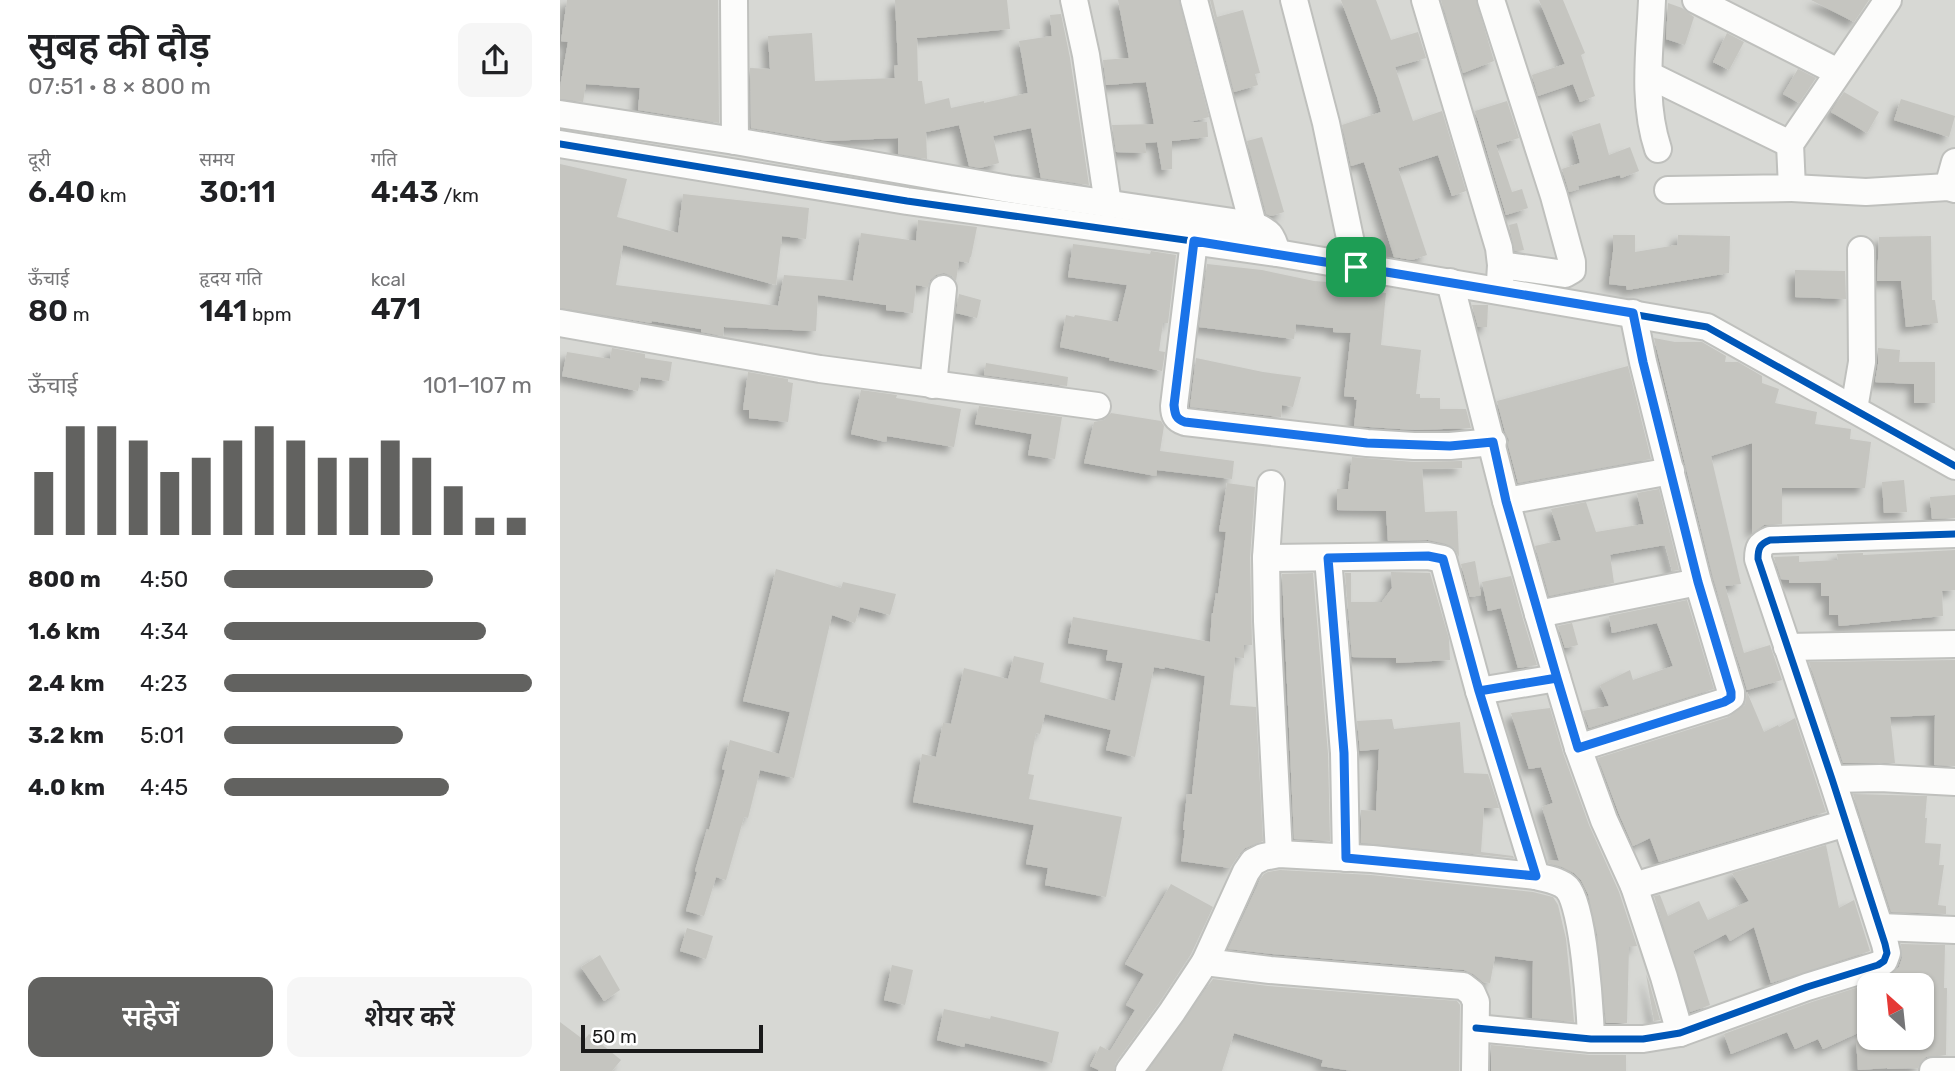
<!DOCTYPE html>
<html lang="hi">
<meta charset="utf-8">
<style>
body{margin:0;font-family:Rubik,"Noto Sans Devanagari",sans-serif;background:#f6f6f6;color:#202124;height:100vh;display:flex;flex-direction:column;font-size:26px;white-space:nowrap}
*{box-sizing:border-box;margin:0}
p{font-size:23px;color:#757577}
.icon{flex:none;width:38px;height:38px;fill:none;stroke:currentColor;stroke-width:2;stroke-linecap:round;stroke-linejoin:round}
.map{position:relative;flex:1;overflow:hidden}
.side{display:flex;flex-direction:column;background:#fff;width:560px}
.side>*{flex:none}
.needle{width:46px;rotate:333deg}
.buttons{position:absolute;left:1297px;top:973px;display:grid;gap:14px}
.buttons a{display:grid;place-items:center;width:77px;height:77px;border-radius:14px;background:#fff;box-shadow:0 2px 5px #0004;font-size:35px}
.scale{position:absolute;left:21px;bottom:18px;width:182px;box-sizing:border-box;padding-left:7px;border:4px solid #1a1a1a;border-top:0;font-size:19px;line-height:24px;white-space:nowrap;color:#1a1a1a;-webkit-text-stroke:5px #fff;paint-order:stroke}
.pin{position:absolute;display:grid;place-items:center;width:60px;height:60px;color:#fff;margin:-30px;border-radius:14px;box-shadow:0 4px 10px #0006}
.round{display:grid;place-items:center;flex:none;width:74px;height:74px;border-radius:14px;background:#f6f6f6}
.head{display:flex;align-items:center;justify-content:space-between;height:119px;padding:0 28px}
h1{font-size:38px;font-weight:600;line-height:52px}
.metrics{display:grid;grid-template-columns:repeat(3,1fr);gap:10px;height:119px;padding:7px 28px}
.metrics div{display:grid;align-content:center}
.metrics b{font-size:30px;font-weight:600}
.metrics small{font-size:19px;font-weight:400}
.metrics p{font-size:19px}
.chart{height:196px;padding:14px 28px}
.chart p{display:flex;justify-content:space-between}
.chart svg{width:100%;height:126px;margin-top:7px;stroke:#626260;stroke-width:6}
.action{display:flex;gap:14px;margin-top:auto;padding:14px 28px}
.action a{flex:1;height:80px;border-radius:14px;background:#626260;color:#fff;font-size:28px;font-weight:600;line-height:80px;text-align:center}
.action a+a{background:#f6f6f6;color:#202124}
ul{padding:0 28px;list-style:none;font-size:23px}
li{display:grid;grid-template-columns:112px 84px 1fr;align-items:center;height:52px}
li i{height:18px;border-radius:9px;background:#626260}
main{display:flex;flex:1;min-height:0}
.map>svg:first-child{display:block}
.residential{fill:#d7d8d4;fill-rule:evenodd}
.building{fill:#c5c5c0;filter:url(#shadow)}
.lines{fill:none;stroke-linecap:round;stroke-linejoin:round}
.minor-casing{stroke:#bfc0bd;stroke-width:30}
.minor{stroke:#fcfcfb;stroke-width:26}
.cycleway-casing{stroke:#fff;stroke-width:11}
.cycleway{stroke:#0057b8;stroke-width:7}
.route-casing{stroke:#fff;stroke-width:14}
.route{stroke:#1a73e8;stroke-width:9}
</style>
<main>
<section class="side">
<div class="head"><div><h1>सुबह की दौड़</h1><p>07:51 · 8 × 800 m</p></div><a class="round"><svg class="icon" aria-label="share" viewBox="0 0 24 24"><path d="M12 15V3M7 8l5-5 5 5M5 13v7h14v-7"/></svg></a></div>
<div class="metrics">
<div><p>दूरी</p><b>6.40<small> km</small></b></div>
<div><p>समय</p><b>30:11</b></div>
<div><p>गति</p><b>4:43<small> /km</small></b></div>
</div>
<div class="metrics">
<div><p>ऊँचाई</p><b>80<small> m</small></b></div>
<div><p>हृदय गति</p><b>141<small> bpm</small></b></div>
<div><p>kcal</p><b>471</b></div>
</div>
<div class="chart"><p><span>ऊँचाई</span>101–107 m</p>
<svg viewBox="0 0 160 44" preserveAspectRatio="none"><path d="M5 44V22M15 44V6M25 44V6M35 44V11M45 44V22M55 44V17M65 44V11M75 44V6M85 44V11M95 44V17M105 44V17M115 44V11M125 44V17M135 44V27M145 44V38M155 44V38"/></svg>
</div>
<ul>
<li><b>800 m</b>4:50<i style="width:68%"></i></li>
<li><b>1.6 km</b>4:34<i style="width:85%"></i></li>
<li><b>2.4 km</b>4:23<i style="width:100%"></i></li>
<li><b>3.2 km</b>5:01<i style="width:58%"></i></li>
<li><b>4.0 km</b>4:45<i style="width:73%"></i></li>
</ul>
<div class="action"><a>सहेजें</a><a>शेयर करें</a></div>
</section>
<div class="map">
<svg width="1395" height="1071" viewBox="0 0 1395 1071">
<defs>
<filter id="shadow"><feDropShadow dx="-6" dy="6" stdDeviation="3.5" flood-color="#0004"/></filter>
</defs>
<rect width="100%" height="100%" fill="#e8e9e3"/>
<!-- residential -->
<path class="residential" d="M0,0H1395V1071H0ZM1309,985H1362V1038H1309Z"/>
<!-- building -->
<g class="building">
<path d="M7,0H158L159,123L78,110L80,88L26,84L23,102L0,99V87L8,42L1,41Z"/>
<path d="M335,0H447L450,29L357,38L358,81H362L365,104L389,98L391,108L424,101V103L468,93L459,41L492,36L490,15L501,14L510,58L529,185L481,178L471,128L433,136L439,163L420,168L409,166L399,125L366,132L367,159L338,154V138L267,141L191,128L190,68L210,69L208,36L252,33L255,81L335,78L334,66L338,65Z"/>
<path d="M558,0H619L649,117L630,122H647L648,137L612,141V169L602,170L597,142L585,143L586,153L556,152L552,125L594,124L586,82L546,85L543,60L569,58Z"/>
<path d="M650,0H653L657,17L683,10L700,73L695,74L698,85L674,92Z"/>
<path d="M781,0H816L831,40L858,32L866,58L835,67L853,121L882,111L906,191L892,196L878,155L838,168L867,255L852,260L834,257L804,162L791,166L782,125L821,112L817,97Z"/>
<path d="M881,0H916L934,61L903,73Z"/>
<path d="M979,0H1003L1025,53L1021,55L1035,96L1020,102L1013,84L978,96L972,75L1005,64Z"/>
<path d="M1251,0H1309L1294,22Z"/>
<path d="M1108,3L1122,8L1134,17L1125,45L1106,39Z"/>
<path d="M1167,33L1184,42L1169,70L1153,62Z"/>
<path d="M1238,69L1256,78L1239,103L1223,94Z"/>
<path d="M1284,92L1319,112L1307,133L1271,112Z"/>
<path d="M1341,99L1395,116L1389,137L1334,120Z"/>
<path d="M947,101L959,138L936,145L952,192L962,189L968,208L946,215L915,111Z"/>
<path d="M1040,123L1049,155L1070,147L1079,171L1061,178L1060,175L1018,186L1019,189L1009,192L1002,169L1020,163L1012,132Z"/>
<path d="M702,137L724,212L711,216L706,214L687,141Z"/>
<path d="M0,164L67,179L57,217L118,233L123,194L249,208L246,239L222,236L216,285L63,245L56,285L218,306L224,275L293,281L301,233L356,241L358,220L417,227L411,257H410L409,263L399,261L396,281L392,276L384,273L376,275L370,280L368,287L356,285L353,313L326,310V305L258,295L256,331L164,327L163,336L141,332V329L92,321L91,323L0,308Z"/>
<path d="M957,223L964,250L958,251H955L949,225Z"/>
<path d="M1053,235H1075V252L1117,245L1118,235L1170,236L1169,273L1067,290L1066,286L1049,284L1053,252Z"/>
<path d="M1371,236L1372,300H1375L1378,323L1346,327L1341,281H1317L1319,237Z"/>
<path d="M513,244L590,254L591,251L616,255L608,323H603L599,351L605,352L602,371L549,360L550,358L500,347L506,315L514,317L515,315L558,322L567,285L508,277Z"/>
<path d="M647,264L702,270L754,281L781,283V288L826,293L821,345L861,350L856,394H860V398H880V409H906L911,428L855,430L794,426L797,400L794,399V397L784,396L791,333L773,332V328L736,324L734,339L639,327Z"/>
<path d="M1235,270L1285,271L1286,299L1235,297Z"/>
<path d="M399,294L421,300L417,318L396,313Z"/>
<path d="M912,305H928L927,327H918Z"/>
<path d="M1094,338L1115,342H1142L1166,356L1165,362H1178L1202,376V383L1219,389L1215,403L1257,412L1255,424L1291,429L1290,439L1311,442L1305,488H1222V524L1204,525L1192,533V443L1151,456L1181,584L1165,586L1184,653L1210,645L1222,680L1187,690L1153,578Z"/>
<path d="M52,348L85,354V358L112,362L109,381L81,377L78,391L2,376L7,352L50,359Z"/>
<path d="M1318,348L1340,350L1339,362H1375V403H1354V384L1315,382L1318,364Z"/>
<path d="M636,358L703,372L741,377L733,407L722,405L721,417L630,407Z"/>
<path d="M426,363L508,377L507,386L424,375Z"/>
<path d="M1068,366L1091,459L958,483L948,445L949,440L945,432L937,401Z"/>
<path d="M188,372L228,379V382L233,383L228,422L189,418V410H183Z"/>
<path d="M301,390L337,395L336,398L401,409L394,447L327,436L326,442L291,434Z"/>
<path d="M419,406L502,417L495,459L468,455L472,434L415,424Z"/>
<path d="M551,413L601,421L604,426L600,451L674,461L672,479L597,470L596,476L524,463L534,422L544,420Z"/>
<path d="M792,457L854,462L902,461V468L862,469L865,512L897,511L899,557L894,548L886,544L868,540L828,541L826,511L777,510V489H788Z"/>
<path d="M1344,480L1347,512L1324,513L1322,482Z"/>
<path d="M667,483L695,487L690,558L692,645H684V658L675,657L670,705L696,707L703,841L685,848L680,853L670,868L621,861L625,830H623L627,794H632L645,676L605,667L604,669L594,667L575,757L546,750L551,730L485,714L480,734L476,733L468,774L474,775L469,799L562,817L546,897L485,885L488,868L466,864L474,825L353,802L362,754L376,757L383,723L391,724L404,668L448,679L454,656L484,663L480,682L555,701L563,663L546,660L548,650L508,643L513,617L650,642L652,613H653L656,593L658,594L666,532L659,531Z"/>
<path d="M1099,489L1119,570L1112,571L1105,545L1053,554L1050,555L1054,583L989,596L975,546L1001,540L991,509L1026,502L1036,532L1084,524L1077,493Z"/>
<path d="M1395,495V518L1372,519L1370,497Z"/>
<path d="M1395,550V590L1382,591L1383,616L1279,626L1278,615H1269V596H1261V583H1229V580L1221,579L1214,557L1239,556V562L1278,560L1277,554L1303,553V555Z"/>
<path d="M915,561L921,595L910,597L901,564Z"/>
<path d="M216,569L281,588L283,582L336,594L330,615L300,607L295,623L272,615L234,778L200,770L188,818L184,817L166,880L156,877L144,916L126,911L137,872L135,871L147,829L149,830L165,770L162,769L170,740L219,754L230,712L183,701Z"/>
<path d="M831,572L870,573L889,639L890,660L836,663V658L792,657L785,573H791V602H822L832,588Z"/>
<path d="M753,573L768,754L770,841L734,839L722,574Z"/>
<path d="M951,576L963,619L977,665L958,668L941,608L928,611L922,582Z"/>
<path d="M1127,600L1154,689L1029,728L1023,711L1049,706L1040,685L1070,670L1073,680L1113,666L1097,623L1052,633L1049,616Z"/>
<path d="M1012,623L1018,645L1005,648L998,626Z"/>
<path d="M1395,660V766L1374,765L1375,715L1330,717L1335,763H1283L1249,662Z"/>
<path d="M1187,692L1204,732L1218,725L1219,727L1235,718L1266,812L1099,862L1090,838L1073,846L1059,814L1038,758L1169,717L1185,705Z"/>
<path d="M990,708L1003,753L1029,825L1059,892L1077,946L1069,947L1067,1023H1046L1037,934L1028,894L1021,880L1014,873L1002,867L988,863V860L999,861L982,807L993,803L981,767L969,769L951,713Z"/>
<path d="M832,719L834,729L900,722L904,773L928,774L939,808H924L921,852L953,856L954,858L801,843V810L816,811L819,749L800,751L797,721Z"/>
<path d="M1293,794L1367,796L1365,818H1367L1365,843L1381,844L1379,865H1384L1378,905L1386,906V914L1331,912Z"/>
<path d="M1266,845L1279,908L1294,900L1310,951L1211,983L1194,927L1170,941L1166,934L1133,951L1150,1005L1130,1012L1094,896L1100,895L1108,916L1139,901L1148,920L1189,901L1172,873Z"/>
<path d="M720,870L811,875L973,892L993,897L998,905L1006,939L1014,1022L972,1018L973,961L935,956L930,983L923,982L913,974L904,970L712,954L668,949L700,880L704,874L708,872Z"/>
<path d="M611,884L653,907L631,954L599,1003L556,1062L554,1071H538L539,1070L530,1066L540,1046L550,1051L575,1010L566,1005L584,974L565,964Z"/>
<path d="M127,928L153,936L146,959L120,951Z"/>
<path d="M1341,944L1385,945L1384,988H1387L1386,1055L1366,1057L1360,1063L1358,1068L1327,1069V1068L1298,1070L1296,1038H1362V985H1309V1028L1263,1049L1258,1039L1235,1049L1227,1032L1171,1054L1164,1034L1252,1002L1327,978L1339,967L1342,958Z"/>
<path d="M40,955L60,990L44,1001L21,967Z"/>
<path d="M332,965L353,970L345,1005L324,1000Z"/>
<path d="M1086,974L1089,982L1100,1020L1094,1021Z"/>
<path d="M653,979L708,986L897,1001L900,1005L899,1071H792L761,1066L763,1060L674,1033L662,1071H588Z"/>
<path d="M384,1009L430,1019L431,1016L499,1032L492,1063L405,1043L404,1047L377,1040Z"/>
<path d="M0,1022L24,1040L29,1034L61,1060L52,1071H0Z"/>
<path d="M931,1045L1030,1055H1066V1071H931Z"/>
</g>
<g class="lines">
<defs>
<g id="minor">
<path d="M174,0L175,141"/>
<path d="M514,0L526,55L548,204"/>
<path d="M634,0L693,225"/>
<path d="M734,0L766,123L796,267"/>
<path d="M865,0L939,248L941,265L940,282"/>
<path d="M931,0L994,196L1012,262V270L1005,274L941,265"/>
<path d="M1092,0C1090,49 1082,101 1098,149"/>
<path d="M1136,0L1278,72"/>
<path d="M1089,75L1230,144"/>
<path d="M0,114L175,141L449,189L693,225C710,232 712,235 717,253"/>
<path d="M0,144L347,201L717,253L1147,327L1395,466"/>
<path d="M1388,187L1395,162"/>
<path d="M1232,188L1306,192L1388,187L1395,189"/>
<path d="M1108,190L1232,188L1230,144L1328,0"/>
<path d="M634,241L614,406C614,415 616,419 625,422L807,443L854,446H890L933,442"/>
<path d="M890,282L946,501L978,614L1018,748L1044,820L1074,886L1104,977L1120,1033"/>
<path d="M0,323L260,369L537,406"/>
<path d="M373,385L383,289"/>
<path d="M1294,409L1302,362L1301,250"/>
<path d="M711,484L706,558L707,621L719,854"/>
<path d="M946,501L1111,471"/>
<path d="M706,558L868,556L883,559L919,691L976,876"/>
<path d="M768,558L784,753L786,858"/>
<path d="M978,614L1138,582"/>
<path d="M1227,647L1395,644"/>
<path d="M919,691L997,678"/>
<path d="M1018,748L1164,702L1171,697V692L1138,582L1083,362L1073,313"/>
<path d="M1272,779L1320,778L1395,782"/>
<path d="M1074,886L1286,823"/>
<path d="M1320,927L1395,930"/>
<path d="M645,962L710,970L903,986L912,993L916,1002L915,1071"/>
<path d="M916,1028L1031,1039H1083L1120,1033L1247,987L1318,965L1324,961L1327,953L1325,944L1272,779L1198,559C1198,548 1200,544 1210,540L1395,534"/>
<path d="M569,1071L612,1012L645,962L686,872L693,862L703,857L719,854L812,859L976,876C985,879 999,880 1007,888C1024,906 1030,1011 1031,1039"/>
<path d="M1373,1071H1395"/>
</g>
</defs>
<!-- minor casing -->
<use href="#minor" class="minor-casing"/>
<!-- minor -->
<use href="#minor" class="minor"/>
<defs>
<g id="cycleway">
<path d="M0,144L347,201L717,253L1147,327L1395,466"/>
<path d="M916,1028L1031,1039H1083L1120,1033L1247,987L1318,965L1324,961L1327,953L1325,944L1272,779L1198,559C1198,548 1200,544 1210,540L1395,534"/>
</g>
</defs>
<!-- cycleway casing -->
<use href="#cycleway" class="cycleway-casing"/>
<!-- cycleway -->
<use href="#cycleway" class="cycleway"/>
</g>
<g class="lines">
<defs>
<path id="route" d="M796,267L634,241L614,405C615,415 616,419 625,422L807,443L890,446L933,442L946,501L997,678L919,691L883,559L868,556L768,558L784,753L786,858L976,876L919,691L997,678L1018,748L1164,702L1171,698V692L1138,582L1083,362L1073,313L796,267"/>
</defs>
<!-- route casing -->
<use href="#route" class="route-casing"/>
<!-- route -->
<use href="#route" class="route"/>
</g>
</svg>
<div class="buttons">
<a><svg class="needle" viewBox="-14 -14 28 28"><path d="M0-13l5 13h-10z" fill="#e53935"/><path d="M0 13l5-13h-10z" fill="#757577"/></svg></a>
</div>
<div class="scale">50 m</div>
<div class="pin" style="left:796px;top:267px;background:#1e9e55"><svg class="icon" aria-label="arrive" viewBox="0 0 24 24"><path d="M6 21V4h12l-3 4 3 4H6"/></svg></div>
</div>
</main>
